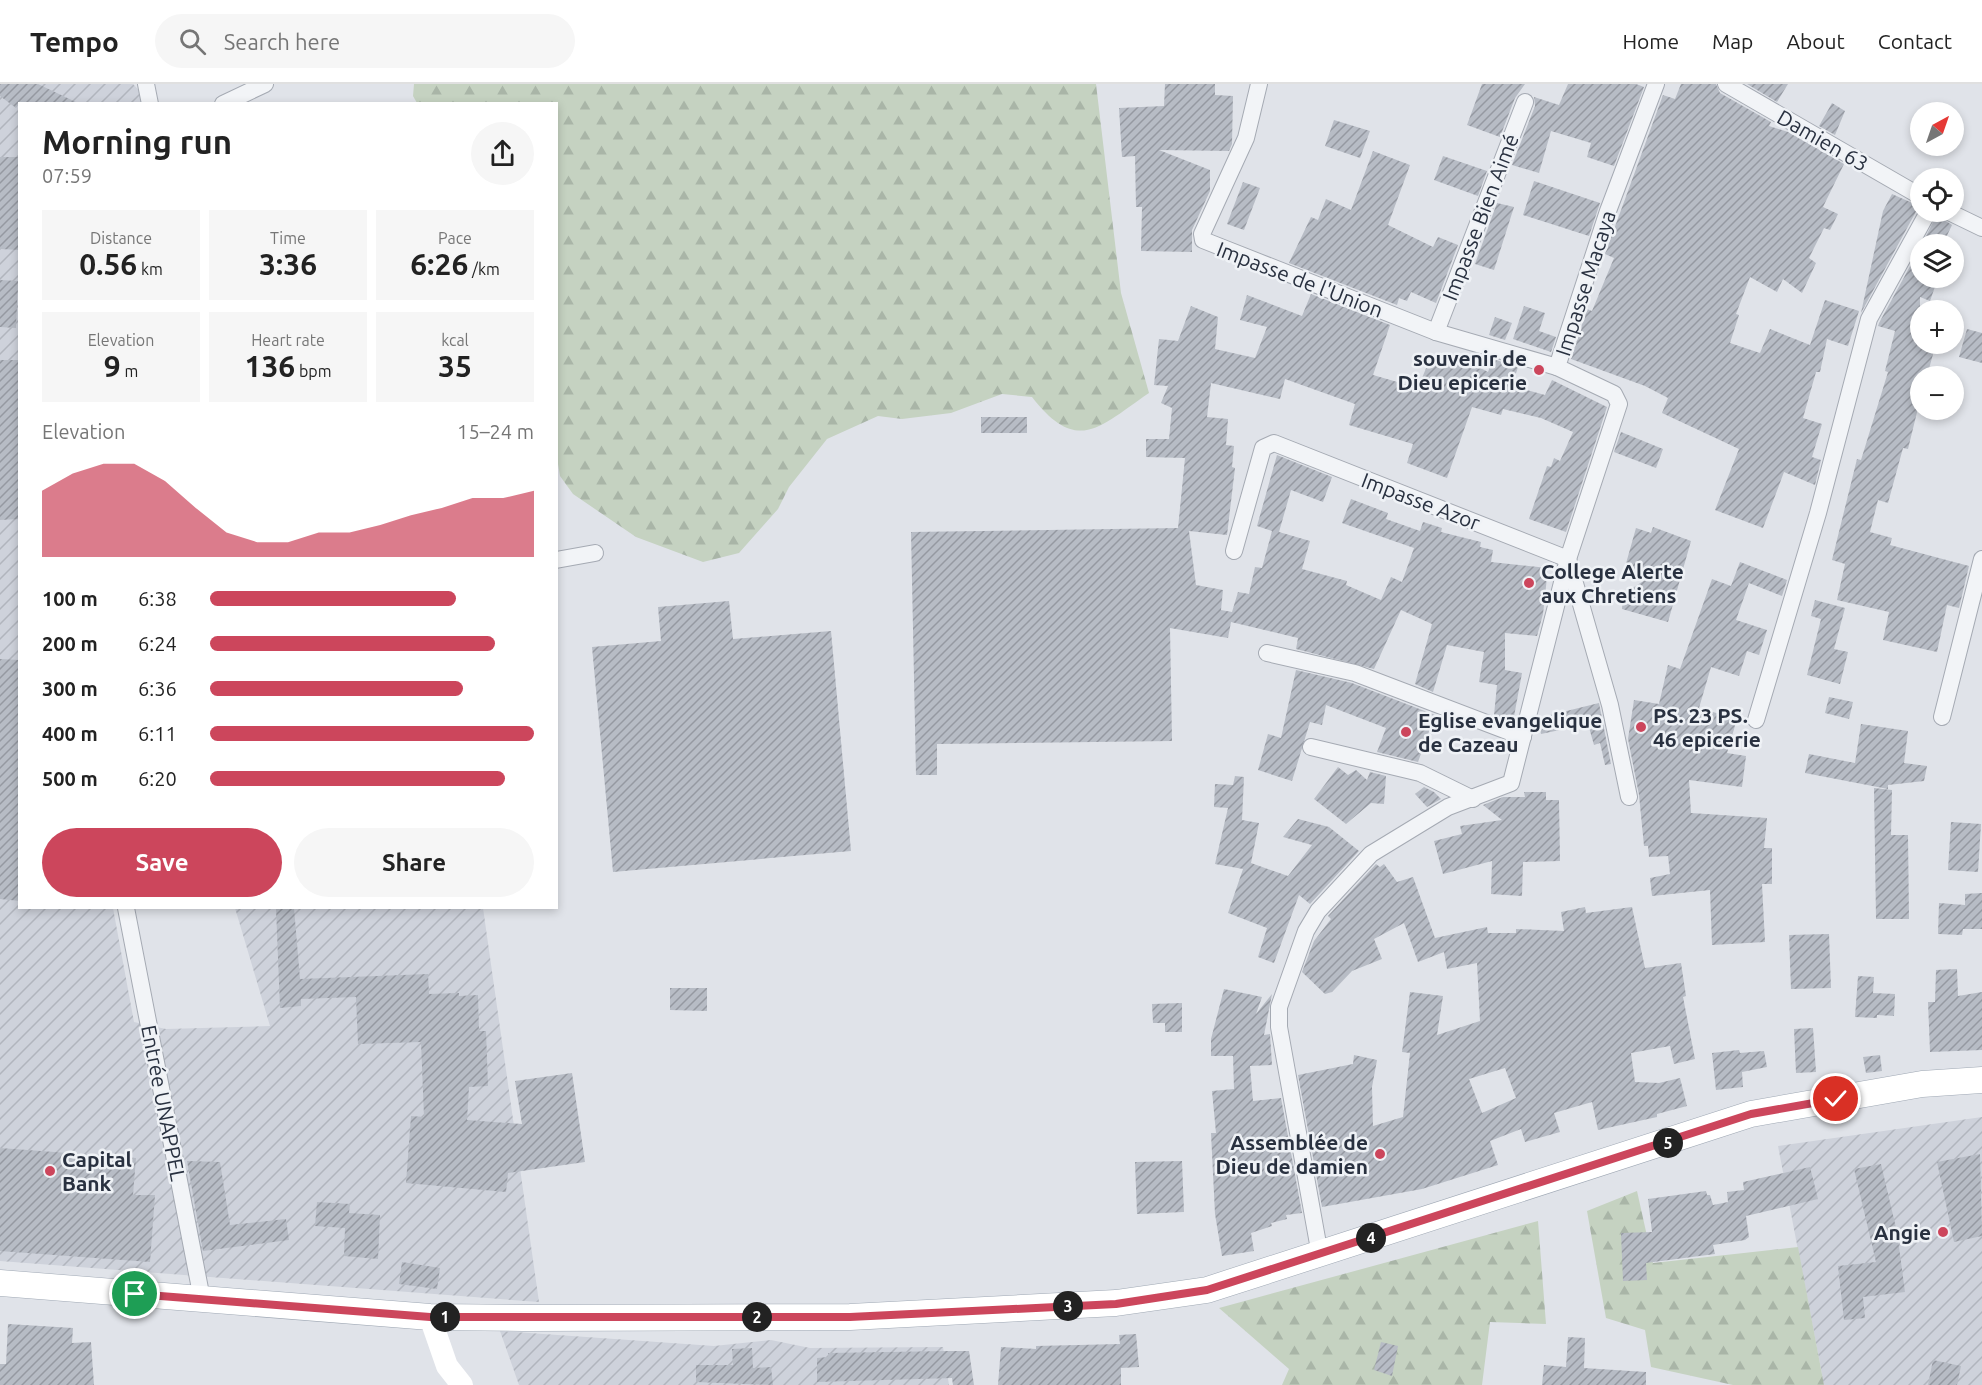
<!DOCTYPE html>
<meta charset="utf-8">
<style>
body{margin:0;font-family:Ubuntu,sans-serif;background:#f6f6f6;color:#222;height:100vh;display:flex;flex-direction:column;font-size:22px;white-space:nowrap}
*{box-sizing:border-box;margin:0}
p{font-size:20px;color:#767676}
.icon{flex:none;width:33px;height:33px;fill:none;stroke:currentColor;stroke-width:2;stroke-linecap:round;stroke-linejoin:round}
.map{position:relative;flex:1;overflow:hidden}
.drawer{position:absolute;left:18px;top:18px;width:540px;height:807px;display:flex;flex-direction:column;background:#fff;border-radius:0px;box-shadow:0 3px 9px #0003}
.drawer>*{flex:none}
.needle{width:39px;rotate:40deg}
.tools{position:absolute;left:1910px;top:18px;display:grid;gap:12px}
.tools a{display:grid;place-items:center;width:54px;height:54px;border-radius:50%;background:#fff;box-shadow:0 3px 9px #0003;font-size:30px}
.pin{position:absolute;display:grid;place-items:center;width:51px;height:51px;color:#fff;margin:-26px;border:3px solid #fff;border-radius:50%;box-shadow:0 2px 6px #0007}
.km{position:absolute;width:30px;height:30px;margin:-15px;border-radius:50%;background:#222;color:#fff;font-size:16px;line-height:30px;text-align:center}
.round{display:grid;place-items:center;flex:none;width:63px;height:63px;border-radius:32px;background:#f6f6f6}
.overview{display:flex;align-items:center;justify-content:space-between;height:102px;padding:0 24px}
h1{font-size:33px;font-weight:700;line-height:45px}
.stats{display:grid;grid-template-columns:repeat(3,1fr);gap:9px;height:102px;padding:6px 24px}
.stats div{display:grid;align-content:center;border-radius:0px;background:#f6f6f6;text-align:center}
.stats b{font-size:30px;font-weight:700}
.stats small{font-size:16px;font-weight:400}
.stats p{font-size:16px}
.chart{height:168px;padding:12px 24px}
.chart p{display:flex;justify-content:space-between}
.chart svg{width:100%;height:108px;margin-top:6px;fill:#cc465c;opacity:.7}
.action{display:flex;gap:12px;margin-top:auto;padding:12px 24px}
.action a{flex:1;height:69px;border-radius:36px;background:#cc465c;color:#fff;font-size:24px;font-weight:700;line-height:69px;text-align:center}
.action a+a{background:#f6f6f6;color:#222}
ul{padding:0 24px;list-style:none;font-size:20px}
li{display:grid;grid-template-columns:96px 72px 1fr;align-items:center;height:45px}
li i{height:15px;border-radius:8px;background:#cc465c}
header{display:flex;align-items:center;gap:36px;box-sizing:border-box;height:84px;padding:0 30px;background:#fff;border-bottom:2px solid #e0e0e0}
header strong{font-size:28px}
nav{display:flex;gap:33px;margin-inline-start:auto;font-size:21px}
.search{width:420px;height:54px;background:#f6f6f6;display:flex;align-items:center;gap:15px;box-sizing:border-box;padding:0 21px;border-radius:33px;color:#767676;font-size:22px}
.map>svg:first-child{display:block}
.industrial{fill:url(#industrial-furrows)}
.forest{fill:url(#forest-firs)}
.building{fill:url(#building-hatch);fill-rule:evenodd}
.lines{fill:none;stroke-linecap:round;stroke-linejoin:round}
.street-casing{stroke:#a5aab3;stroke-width:18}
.primary-casing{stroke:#9fa8b4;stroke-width:27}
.street{stroke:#f2f4f7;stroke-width:16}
.secondary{stroke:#fff;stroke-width:22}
.primary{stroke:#fff;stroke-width:26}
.route-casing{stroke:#fff;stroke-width:12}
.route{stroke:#cc465c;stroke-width:8}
.poi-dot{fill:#cc465c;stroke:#eff2f6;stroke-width:2}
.labels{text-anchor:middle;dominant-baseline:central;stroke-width:5;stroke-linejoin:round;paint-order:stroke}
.street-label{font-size:21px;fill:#293140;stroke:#eff2f6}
.poi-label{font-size:21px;font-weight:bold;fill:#293140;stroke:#eff2f6;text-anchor:start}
</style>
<header>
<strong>Tempo</strong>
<div class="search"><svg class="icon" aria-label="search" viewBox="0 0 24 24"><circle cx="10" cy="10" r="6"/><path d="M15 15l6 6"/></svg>Search here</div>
<nav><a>Home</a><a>Map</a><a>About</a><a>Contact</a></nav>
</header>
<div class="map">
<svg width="1982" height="1301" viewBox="0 0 1982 1301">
<defs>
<pattern id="industrial-furrows" width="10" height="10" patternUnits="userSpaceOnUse" patternTransform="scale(1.5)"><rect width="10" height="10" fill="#ced2db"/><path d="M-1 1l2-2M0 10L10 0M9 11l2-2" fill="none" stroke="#b1b5bd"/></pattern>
<pattern id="forest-firs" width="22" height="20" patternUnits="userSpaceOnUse" patternTransform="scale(1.5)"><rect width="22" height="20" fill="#c5d2c1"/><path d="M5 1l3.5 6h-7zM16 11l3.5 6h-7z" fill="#a9b5a7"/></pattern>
<pattern id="building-hatch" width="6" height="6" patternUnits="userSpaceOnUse" patternTransform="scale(1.5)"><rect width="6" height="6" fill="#b7bcc5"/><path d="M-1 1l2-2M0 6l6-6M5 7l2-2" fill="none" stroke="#9599a1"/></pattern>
</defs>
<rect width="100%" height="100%" fill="#e0e3e9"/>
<!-- industrial -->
<g class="industrial">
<path d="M0,0H133L151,19L20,20V824H113L134,938L166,945L270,942L235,824H483L539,1218L0,1177Z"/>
<path d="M1982,1033V1301H1824L1778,1062Z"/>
<path d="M500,1247L714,1262L771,1256L810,1264L943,1263L949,1301H519Z"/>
</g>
<!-- forest -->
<g class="forest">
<path d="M414,0H1096L1121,209L1149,309C1100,342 1078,372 1032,313L1002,310L951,329L902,335L878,332L827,355L789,403L778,425L739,469L703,478L636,453L573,410L560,392L557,374L556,20L417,19L413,12Z"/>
<path d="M1637,1107L1653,1179L1798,1163L1824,1301H1733L1651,1283L1645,1246L1606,1234L1587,1127Z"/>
<path d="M1538,1137L1546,1240L1490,1238L1482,1301H1282L1289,1285L1219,1224Z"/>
</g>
<!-- building -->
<g class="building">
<path d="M0,0H38L80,20H19L16,24L0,12Z"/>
<path d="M1165,0H1215V11L1233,12L1232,60L1229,67L1159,66L1210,86V107L1192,146V168L1141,167L1142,123H1136L1135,72L1122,73L1119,24L1164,22Z"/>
<path d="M1482,0H1525L1515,14L1500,53L1467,41Z"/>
<path d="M1568,0H1636L1644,3L1614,82L1587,73L1591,59L1551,47L1539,89L1512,81L1535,22L1534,13L1559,21Z"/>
<path d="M1681,0H1716L1720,9L1771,38L1769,42L1788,48L1844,80L1823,123L1838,130L1830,146L1824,144L1809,174L1816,179L1802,209L1783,195L1777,208L1750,193L1736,230L1739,231L1730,259L1760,269L1770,245L1810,261L1825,216L1859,227L1848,262L1827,255L1820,288H1816L1803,334L1822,340L1812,373L1821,376L1815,401L1784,388L1763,444L1715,426L1739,365L1662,329L1668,314L1645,302L1571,275L1587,225L1592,227L1614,174L1605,170L1663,11L1675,15Z"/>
<path d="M1747,0H1788L1777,18Z"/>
<path d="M1832,19L1845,27L1835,51L1819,42Z"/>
<path d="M1334,36L1370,47L1360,74L1325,62Z"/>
<path d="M1373,67L1410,81L1388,141L1433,163L1438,153L1458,161L1436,219L1411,208L1407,217L1399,214L1397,221L1289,179L1311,133L1318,136L1326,115L1351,126Z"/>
<path d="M1443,72L1487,87L1478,112L1434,96Z"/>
<path d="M0,73H18L20,166L0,165Z"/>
<path d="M1534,97L1600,119L1589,152L1523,131Z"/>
<path d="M1243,98L1260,104L1244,146L1227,140Z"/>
<path d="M1892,110L1919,122L1861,229L1883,127Z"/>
<path d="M1497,119L1514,123L1494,186L1475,180Z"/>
<path d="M1938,128L1941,134L1952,141L1943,160H1922Z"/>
<path d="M1920,164V194H1938L1930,217L1920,213V260L1935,263L1927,292H1920V316L1908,365L1903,364L1888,419L1878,416L1870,448L1892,454L1890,461L1969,482L1959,524L1947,521L1937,568L1883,556L1889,528L1837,516L1845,480L1832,476L1857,375L1861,376L1888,288L1885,287L1895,247L1878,242L1879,239Z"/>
<path d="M0,196L18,197L16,244L0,243Z"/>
<path d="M1311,210L1390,241L1373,291L1418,304L1431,272L1449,279L1454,270L1488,288L1493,275L1518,283L1512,302L1545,311L1552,296L1607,323L1566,448L1529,435L1547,382L1551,383L1554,374L1560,377L1573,348L1541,334L1503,325L1501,331L1472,323L1447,394L1407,379L1413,360L1349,341L1355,320L1285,295L1280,315L1211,299L1207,333L1228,335L1226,361L1234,362L1232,383L1235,384L1227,451L1189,447L1196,501L1223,506L1221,526L1232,528L1238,508L1249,510L1255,483L1262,484L1272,447L1257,442L1277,371L1332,393L1323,418L1291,406L1279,448L1310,457L1302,485L1347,497L1346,501L1381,516L1391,493L1402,498L1414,464L1342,439L1351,415L1388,429L1386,435L1420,447L1423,438L1442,444L1441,448L1481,458L1480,463L1493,466L1491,478L1548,484L1543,530L1537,552L1505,549V586L1522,589L1513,638L1494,631L1497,601L1479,598L1484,568L1447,561L1433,608L1415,600L1432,540L1401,526L1374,585L1296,565L1298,554L1231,538L1228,554L1170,544L1172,657L937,660V691H916L911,448L1178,444L1185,374L1146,373V355H1169L1172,324L1161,319L1168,302L1154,301L1159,255L1178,257L1191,222L1218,233L1215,265L1255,274L1267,243L1240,236L1247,211L1302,232Z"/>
<path d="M1524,222L1545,229L1539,247L1556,253L1551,268L1513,255Z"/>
<path d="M1495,233L1512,239L1505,256L1489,251Z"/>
<path d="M1967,245L1982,249V279L1959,273Z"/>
<path d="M0,276H20V435L0,436Z"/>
<rect x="981" y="333" width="46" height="16"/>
<path d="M1621,348L1663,365L1656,384L1614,368Z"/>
<path d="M1653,443L1691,457L1668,538L1622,525L1623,510L1653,491L1625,483L1636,444L1651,449Z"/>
<path d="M1740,478L1787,496L1782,512L1749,499L1736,536L1767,546L1759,571L1747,567L1739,592L1711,583L1699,624L1737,635L1727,669L1746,672L1742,703L1689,696L1691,729L1767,734L1764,764H1772V800H1762L1765,858L1712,861L1710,806L1652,812L1650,794L1670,790L1668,772L1649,773L1648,762H1644L1639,711L1628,655L1634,616L1659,620L1668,581L1680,585L1712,495L1731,502Z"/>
<path d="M1815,516L1845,524L1834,565L1848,568L1840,600L1807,591L1821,535L1811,532Z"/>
<path d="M729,517L733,555L831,547L851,767L613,788L592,563L661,557L658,523Z"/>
<path d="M0,575L20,576V817L0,815Z"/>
<path d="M1296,586L1352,599L1435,631L1418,678L1377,668L1386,644L1326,621L1322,641L1310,638L1292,697L1258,686L1268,650L1281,654Z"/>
<path d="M1829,613L1853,618L1849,635L1825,629Z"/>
<path d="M1599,619L1611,680L1605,681L1600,659L1594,661L1588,640L1541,650L1538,634Z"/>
<path d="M1861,640L1908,647L1904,679L1927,682L1924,697L1888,701V705L1805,689L1809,670L1855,679Z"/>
<path d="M1338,683L1348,691L1356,686L1367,696L1370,688L1386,692L1384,720L1371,719L1346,740L1314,715Z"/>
<path d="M1235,692L1244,693L1242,736L1259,739L1251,779L1288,792L1312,761L1283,753L1298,735L1329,743L1359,767L1310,820L1299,811L1274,879L1258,873L1267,844L1228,829L1243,785L1215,780L1228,724L1214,723L1215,700L1233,701Z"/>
<path d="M1424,703L1434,708L1441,715L1427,723L1415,710Z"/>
<path d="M1874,704L1892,706L1891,751H1908L1909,835H1876Z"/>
<path d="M1524,708H1546V716H1559L1560,777L1523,778L1522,812L1491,810L1492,777L1443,790L1434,757L1462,750L1460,742L1502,736L1483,721L1503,713H1525Z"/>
<path d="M1951,738L1981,740L1978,788L1948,786Z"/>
<path d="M1376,780L1380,783L1384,780L1397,798L1413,793L1435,854L1487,843L1488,849H1516V845L1564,847L1561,828L1585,823L1586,829L1632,823L1645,884L1681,879L1686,912L1683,913L1695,975L1674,980L1670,962L1631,969L1635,998L1659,999L1680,994L1687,1022L1657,1030V1033L1598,1046L1592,1018L1554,1029L1560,1048L1525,1058L1521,1045L1490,1057L1498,1081L1422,1105L1322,1123L1298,991L1353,980L1354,971L1377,976L1372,1003L1373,1042L1403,1033L1410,969L1402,968L1410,908L1443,912L1437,951L1480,937L1477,879L1447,885L1444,868L1418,878L1404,839L1374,855L1382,875L1352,887L1332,908L1325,910L1302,888L1314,857L1331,835L1328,832ZM1505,984L1516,1014L1482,1029L1469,995Z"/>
<path d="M1982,809V845H1963L1962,851L1938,850L1939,819L1965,821V810Z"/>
<path d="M276,824H294L300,895L428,890L429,910L459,909V912L478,911L479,947H486L488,1002L469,1003L467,1036L522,1040L515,997L572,989L585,1078L508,1089L506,1108L406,1099L411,1032L424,1033L421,958L358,960L356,913L301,915V922L280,924Z"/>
<path d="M1829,850L1831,904L1791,905L1789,851Z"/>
<path d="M1957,885L1958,912L1982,908V966L1930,968L1928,918H1935L1936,886Z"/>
<path d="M1858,892L1874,893L1873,909L1895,910L1894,932L1877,931V934L1855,933Z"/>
<path d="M670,904H707V927L670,926Z"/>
<path d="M1224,905L1262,913L1256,930L1272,910L1264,951L1270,950L1272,981L1250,982L1253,1017L1281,1014L1302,1129L1286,1131L1287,1135L1271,1139L1272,1142L1251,1149L1254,1167L1222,1172L1215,1130L1211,1049H1216L1212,1007L1234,1005L1233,972H1211V955Z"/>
<path d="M1182,919V948H1165V939H1153L1152,920Z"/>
<path d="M1813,944L1816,988L1796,989L1794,945Z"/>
<path d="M1739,966L1740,969L1764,967L1767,983L1742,988L1743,1003L1716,1006L1712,969Z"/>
<path d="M1880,971L1882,987L1866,989L1863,973Z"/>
<path d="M0,1064L136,1074L133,1111H155L150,1178L0,1167Z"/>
<path d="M1980,1070L1982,1152L1954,1158L1937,1078Z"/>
<path d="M187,1077L220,1078L230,1141L286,1135L289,1156L203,1167Z"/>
<path d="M1182,1077L1184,1128L1137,1130L1135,1078Z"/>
<path d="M1881,1080L1897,1148L1905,1208L1863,1213L1865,1234L1844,1236L1838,1182L1876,1178L1854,1085Z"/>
<path d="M1810,1083L1818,1115L1746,1132L1749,1153L1745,1156L1713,1161L1715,1170L1646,1179L1647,1196L1623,1197L1621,1149L1652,1148L1648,1115L1706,1107L1707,1111H1710L1713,1121L1728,1118L1727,1108L1744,1106L1743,1098Z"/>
<path d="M317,1118L350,1120L349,1129L380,1131L378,1175L344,1172L345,1144L315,1142Z"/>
<path d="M402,1178L440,1184L437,1205L399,1200Z"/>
<path d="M8,1240L73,1244L72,1259L91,1258L94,1301H0V1280H6Z"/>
<path d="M1136,1250L1139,1283L1121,1284V1301H998L1001,1263L1036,1265V1262L1120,1260L1119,1251Z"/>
<path d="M1568,1253L1585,1254L1584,1284L1646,1288V1301H1542L1544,1281L1566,1283Z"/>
<path d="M1381,1258L1398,1262L1392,1292L1374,1286Z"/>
<path d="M752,1264L753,1284L771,1283L773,1301L696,1298V1281H733L732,1265Z"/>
<path d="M948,1267H969L974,1301H953L952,1294L817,1298V1274L828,1273V1269Z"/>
<path d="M1933,1276L1961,1282L1957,1301H1928Z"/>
</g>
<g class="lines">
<defs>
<g id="street">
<path d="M146,0L150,20"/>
<path d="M1259,0L1246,54L1202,150L1203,156L1436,248L1557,283"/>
<path d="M1726,0L1920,112"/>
<path d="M223,20L265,0"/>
<path d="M1949,128L1982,144"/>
<path d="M1436,248L1525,18"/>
<path d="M1234,467L1263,364L1274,359L1568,475L1610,621L1629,713"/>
<path d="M556,476L595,469"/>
<path d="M1267,569L1355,589L1523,653"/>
<path d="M1942,633L1982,475"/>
<path d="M1756,636L1818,429L1869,235L1928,128"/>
<path d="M1311,663L1420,689L1473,715"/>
<path d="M126,824L202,1215"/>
<path d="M1320,1171L1279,943V923L1306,847L1318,827L1371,770L1448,723L1511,699L1568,475L1619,320L1614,310L1557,283L1608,127L1656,0"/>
</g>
<path id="primary" d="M0,1199L430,1233L523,1234L850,1233L1116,1219L1207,1206L1751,1030L1922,1000L1982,996"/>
</defs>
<!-- street casing -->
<use href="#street" class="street-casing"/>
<!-- primary casing -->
<use href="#primary" class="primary-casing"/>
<!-- street -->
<use href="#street" class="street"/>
<!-- secondary -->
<path class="secondary" d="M430,1233L447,1282L462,1301"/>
<!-- primary -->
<use href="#primary" class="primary"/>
</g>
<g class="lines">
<defs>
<path id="route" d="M135,1210L430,1233H850L1116,1220L1207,1206L1751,1030L1836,1015"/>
</defs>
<!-- route casing -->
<use href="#route" class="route-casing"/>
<!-- route -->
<use href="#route" class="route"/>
</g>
<!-- markers -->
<g class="poi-dot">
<circle cx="1539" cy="286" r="6"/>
<circle cx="1529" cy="499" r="6"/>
<circle cx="1641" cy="643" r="6"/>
<circle cx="1406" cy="648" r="6"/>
<circle cx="1380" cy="1070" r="6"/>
<circle cx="50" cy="1087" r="6"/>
<circle cx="1943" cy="1148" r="6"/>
</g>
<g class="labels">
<!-- street labels -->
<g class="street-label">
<text transform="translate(1823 56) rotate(30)">Damien 63</text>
<text transform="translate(1480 133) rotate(-69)">Impasse Bien Aimé</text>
<text transform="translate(1300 195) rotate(21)">Impasse de l'Union</text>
<text transform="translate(1585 199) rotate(-72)">Impasse Macaya</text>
<text transform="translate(1421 417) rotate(21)">Impasse Azor</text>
<text transform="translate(164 1019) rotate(79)">Entrée UNAPPEL</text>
</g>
<!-- poi labels -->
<g class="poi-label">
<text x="1527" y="274" text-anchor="end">souvenir de<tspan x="1527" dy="24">Dieu epicerie</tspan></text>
<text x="1541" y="487">College Alerte<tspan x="1541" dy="24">aux Chretiens</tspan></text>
<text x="1653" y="631">PS. 23 PS.<tspan x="1653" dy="24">46 epicerie</tspan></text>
<text x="1418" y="636">Eglise evangelique<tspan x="1418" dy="24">de Cazeau</tspan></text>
<text x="1368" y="1058" text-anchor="end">Assemblée de<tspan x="1368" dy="24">Dieu de damien</tspan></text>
<text x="62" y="1075">Capital<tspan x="62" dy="24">Bank</tspan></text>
<text x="1931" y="1148" text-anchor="end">Angie</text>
</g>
</g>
</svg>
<div class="tools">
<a><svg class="needle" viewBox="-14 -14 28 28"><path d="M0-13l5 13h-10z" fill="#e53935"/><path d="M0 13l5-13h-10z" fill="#767676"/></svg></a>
<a><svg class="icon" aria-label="locate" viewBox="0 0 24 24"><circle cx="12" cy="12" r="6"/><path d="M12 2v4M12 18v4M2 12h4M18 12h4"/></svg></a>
<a><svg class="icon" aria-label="layers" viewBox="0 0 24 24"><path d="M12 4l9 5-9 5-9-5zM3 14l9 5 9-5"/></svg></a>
<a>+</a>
<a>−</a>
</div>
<div class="pin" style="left:135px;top:1210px;background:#1e9e55"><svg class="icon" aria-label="arrive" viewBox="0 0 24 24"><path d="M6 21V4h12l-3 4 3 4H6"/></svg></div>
<div class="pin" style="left:1836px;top:1015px;background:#d93025"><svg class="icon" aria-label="check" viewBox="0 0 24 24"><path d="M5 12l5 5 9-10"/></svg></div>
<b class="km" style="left:445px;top:1233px">1</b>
<b class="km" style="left:757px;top:1233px">2</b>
<b class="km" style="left:1068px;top:1222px">3</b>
<b class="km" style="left:1371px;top:1154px">4</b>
<b class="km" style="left:1668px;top:1059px">5</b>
<section class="drawer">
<div class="overview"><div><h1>Morning run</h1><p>07:59</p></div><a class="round"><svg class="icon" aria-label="share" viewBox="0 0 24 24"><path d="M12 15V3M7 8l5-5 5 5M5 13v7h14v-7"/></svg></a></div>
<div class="stats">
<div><p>Distance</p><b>0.56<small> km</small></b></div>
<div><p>Time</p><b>3:36</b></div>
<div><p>Pace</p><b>6:26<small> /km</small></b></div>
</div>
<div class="stats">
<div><p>Elevation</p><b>9<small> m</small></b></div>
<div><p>Heart rate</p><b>136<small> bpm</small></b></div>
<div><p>kcal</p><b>35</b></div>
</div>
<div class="chart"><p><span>Elevation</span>15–24 m</p>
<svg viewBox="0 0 160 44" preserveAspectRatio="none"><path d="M0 44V17L10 10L20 6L30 6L40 13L50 24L60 34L70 38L80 38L90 34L100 34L110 31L120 27L130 24L140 20L150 20L160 17V44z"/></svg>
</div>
<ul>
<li><b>100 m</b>6:38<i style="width:76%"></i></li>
<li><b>200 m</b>6:24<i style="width:88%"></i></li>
<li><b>300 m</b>6:36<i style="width:78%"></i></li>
<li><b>400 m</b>6:11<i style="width:100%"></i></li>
<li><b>500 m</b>6:20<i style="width:91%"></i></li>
</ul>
<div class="action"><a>Save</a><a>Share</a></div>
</section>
</div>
